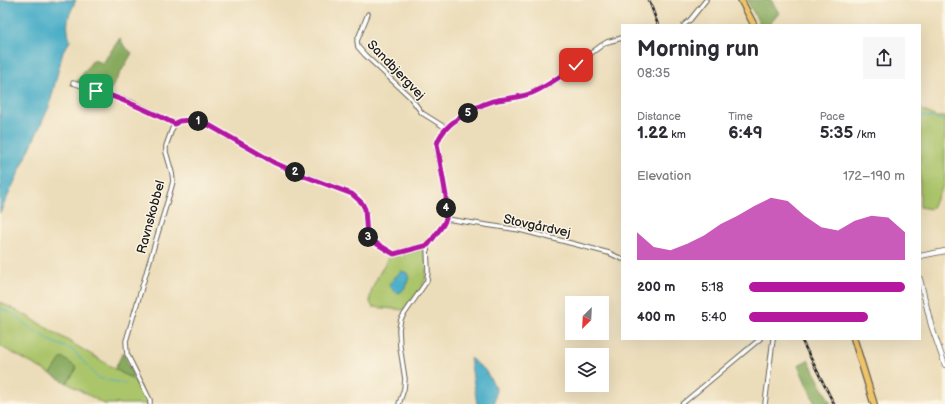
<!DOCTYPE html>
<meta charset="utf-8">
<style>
body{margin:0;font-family:"Balsamiq Sans",sans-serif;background:#f7f7f7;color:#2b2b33;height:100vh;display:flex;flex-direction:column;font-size:15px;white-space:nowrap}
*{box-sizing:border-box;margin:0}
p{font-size:13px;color:#7c7c81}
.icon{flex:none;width:22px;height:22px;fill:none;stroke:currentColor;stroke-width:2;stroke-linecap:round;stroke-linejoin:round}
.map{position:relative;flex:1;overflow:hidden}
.side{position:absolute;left:621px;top:24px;width:300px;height:316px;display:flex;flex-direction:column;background:#fff;border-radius:0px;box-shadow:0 4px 16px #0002}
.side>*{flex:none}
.needle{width:26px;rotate:204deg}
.fabs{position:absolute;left:565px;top:296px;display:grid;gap:8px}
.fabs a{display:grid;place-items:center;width:44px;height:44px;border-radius:0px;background:#fff;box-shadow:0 4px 16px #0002;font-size:20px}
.pin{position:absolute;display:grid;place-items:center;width:34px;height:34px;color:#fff;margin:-17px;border-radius:8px;box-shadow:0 2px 6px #0006}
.km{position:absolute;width:20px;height:20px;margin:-10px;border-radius:50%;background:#222;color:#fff;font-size:11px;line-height:20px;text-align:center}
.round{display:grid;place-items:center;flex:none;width:42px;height:42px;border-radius:0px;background:#f7f7f7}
.summary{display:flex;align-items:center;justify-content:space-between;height:68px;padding:0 16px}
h1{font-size:22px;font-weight:700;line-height:30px}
.figures{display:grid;grid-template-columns:repeat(3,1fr);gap:6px;height:68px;padding:4px 16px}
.figures div{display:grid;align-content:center}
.figures b{font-size:17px;font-weight:700}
.figures small{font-size:11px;font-weight:400}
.figures p{font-size:11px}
.chart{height:112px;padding:8px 16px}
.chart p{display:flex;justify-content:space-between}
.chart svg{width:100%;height:72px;margin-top:4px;fill:#b5179e;opacity:.7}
ul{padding:0 16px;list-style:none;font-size:13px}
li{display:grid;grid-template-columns:64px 48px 1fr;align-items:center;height:30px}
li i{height:10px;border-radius:5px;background:#b5179e}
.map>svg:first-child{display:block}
.green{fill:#abc56b;stroke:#647044}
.forest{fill:#88aa5f;stroke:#52633e}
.water{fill:#48adc7;stroke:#326472}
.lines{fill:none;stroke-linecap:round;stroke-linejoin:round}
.stream{stroke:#48adc7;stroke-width:1}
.minor-casing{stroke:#656053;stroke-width:5.5}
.tertiary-casing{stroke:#656053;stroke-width:6}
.primary-casing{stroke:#656053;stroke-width:8}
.minor{stroke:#fff;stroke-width:3.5}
.tertiary{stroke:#fff;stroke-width:4.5}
.primary{stroke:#efc469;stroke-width:5.5}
.rail-casing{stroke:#1c1c1c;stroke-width:2.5}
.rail{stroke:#fcf5e5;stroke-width:1;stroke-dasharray:3;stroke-linecap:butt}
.route-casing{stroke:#fff;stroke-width:8}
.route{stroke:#b5179e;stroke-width:5}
.labels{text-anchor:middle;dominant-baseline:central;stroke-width:3;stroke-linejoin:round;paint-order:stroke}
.street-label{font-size:13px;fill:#1c1c1c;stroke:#fcf5e5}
</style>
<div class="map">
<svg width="945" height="404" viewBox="0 0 945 404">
<rect width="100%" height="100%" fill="#fcf5e5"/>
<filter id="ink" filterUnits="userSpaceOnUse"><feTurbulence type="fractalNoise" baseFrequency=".025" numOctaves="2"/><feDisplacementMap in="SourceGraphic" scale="8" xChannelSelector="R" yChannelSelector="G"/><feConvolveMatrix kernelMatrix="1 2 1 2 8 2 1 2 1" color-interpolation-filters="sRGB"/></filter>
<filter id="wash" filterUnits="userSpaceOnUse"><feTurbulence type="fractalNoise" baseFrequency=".012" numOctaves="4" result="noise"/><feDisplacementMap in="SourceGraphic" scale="16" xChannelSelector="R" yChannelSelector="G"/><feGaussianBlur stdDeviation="0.9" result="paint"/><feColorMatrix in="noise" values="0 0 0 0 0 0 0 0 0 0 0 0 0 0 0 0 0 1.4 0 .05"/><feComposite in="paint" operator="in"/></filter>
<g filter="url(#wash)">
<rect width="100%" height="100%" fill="#ecddba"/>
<!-- green -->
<g class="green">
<path d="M920,109L936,117H945V183L931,209L920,207Z"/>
<path d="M423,249C424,257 427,266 426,275C425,288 412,300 404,310L373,307C362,298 384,267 389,256H395Z"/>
<path d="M0,302L27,316L132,379L139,385L148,404H104L67,383L77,368L62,358L51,374L0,346Z"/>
</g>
<!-- forest -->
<g class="forest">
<path d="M747,0H771L779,13L769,25H760Z"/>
<path d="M120,38L124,46L132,53L108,94L76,83L93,60L103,63Z"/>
<path d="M123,352L133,376L132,379L115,369Z"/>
<path d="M62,357L77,368L67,383L51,374Z"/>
<path d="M808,360L831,404H815L798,365Z"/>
</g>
<!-- water -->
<g class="water">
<path d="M0,0H76C68,17 65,22 70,41L63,52L49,107L0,213Z"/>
<path d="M401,271L407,273L409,277C405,290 399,301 389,284Z"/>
<path d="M470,358L485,370L496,388L494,404H477Z"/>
</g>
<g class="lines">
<!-- stream -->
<g class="stream">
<path d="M920,115L945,121"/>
<path d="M0,308L12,313L30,328L53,342L73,350L98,378L126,384"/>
</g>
</g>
</g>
<g filter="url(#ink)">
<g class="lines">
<defs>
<g id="minor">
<path d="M368,14L357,41L358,47L365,55L410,97L422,113L446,128"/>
<path d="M684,25L690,20L706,0"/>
<path d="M73,83L131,102L175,124"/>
<path d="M446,219L520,230L609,253L622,259"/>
<path d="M150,404V400L127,354L126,341L171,189L173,181L172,173L166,152V146L172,129L175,124L179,121L192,120L200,122L207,124L275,163L304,175L352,194L362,203L365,209L367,236L369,239L393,254L428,245"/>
<path d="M399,404L404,389L405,379L400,347L399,329L401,319L427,281L428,271L427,247L443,225L446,219V196L437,149L438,140L446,128L463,116L483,105L494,101L530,94L550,84L602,45L607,42L622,38"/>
<path d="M682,404L760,339"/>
<path d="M765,404L773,339"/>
</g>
<g id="tertiary">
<path d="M920,256L945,251"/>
<path d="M920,279L931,325L945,365"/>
</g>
<g id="primary">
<path d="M741,0L754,25"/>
<path d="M854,339L874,404"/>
</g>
</defs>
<!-- minor casing -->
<use href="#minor" class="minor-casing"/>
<!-- tertiary casing -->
<use href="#tertiary" class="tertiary-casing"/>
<!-- primary casing -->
<use href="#primary" class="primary-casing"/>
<!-- minor -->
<use href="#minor" class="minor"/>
<!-- tertiary -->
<use href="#tertiary" class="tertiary"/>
<!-- primary -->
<use href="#primary" class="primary"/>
<defs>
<g id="rail">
<path d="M649,0L658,25"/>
<path d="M801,339L834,404"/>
</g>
</defs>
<!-- rail casing -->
<use href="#rail" class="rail-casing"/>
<!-- rail -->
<use href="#rail" class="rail"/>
</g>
</g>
<g class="lines" filter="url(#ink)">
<defs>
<path id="route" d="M96,91C124,99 149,111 175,124L179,121L192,120L207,124L275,163L304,176L352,194L362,203L365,209L367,236L369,239L394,254L428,245L443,225L446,219V196L437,144C442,124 474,107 493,101C506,98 520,98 532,93C549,86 562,75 576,65"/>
</defs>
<!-- route casing -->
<use href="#route" class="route-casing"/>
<!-- route -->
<use href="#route" class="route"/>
</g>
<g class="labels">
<!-- street labels -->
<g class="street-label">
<text transform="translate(396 70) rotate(46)">Sandbjergvej</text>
<text transform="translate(151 217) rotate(-75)">Ravnskobbel</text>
<text transform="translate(537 226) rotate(12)">Stovgårdvej</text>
</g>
</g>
</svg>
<div class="fabs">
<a><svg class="needle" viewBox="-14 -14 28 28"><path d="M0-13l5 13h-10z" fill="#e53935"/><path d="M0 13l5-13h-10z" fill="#7c7c81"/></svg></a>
<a><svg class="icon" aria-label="layers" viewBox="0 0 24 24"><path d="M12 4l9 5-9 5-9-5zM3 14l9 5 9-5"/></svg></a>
</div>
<div class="pin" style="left:96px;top:91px;background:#1e9e55"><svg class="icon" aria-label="arrive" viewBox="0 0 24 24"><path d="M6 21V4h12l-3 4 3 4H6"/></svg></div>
<div class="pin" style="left:576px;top:65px;background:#d93025"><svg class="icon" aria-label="check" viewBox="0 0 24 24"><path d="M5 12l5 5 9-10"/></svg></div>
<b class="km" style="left:198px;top:121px">1</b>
<b class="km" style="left:295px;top:172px">2</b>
<b class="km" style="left:368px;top:237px">3</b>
<b class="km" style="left:446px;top:208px">4</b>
<b class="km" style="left:468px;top:113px">5</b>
<section class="side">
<div class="summary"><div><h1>Morning run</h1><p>08:35</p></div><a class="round"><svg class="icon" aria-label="share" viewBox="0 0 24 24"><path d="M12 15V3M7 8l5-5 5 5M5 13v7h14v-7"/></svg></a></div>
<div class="figures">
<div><p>Distance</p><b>1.22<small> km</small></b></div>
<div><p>Time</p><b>6:49</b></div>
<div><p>Pace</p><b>5:35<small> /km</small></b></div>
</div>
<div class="chart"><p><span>Elevation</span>172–190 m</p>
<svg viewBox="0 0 160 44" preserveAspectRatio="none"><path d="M0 44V27L10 36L20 38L30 34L40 29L50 22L60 17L70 11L80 6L90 8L100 17L110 24L120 26L130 20L140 17L150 18L160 27V44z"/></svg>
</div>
<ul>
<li><b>200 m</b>5:18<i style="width:100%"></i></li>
<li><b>400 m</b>5:40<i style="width:76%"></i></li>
</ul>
</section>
</div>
